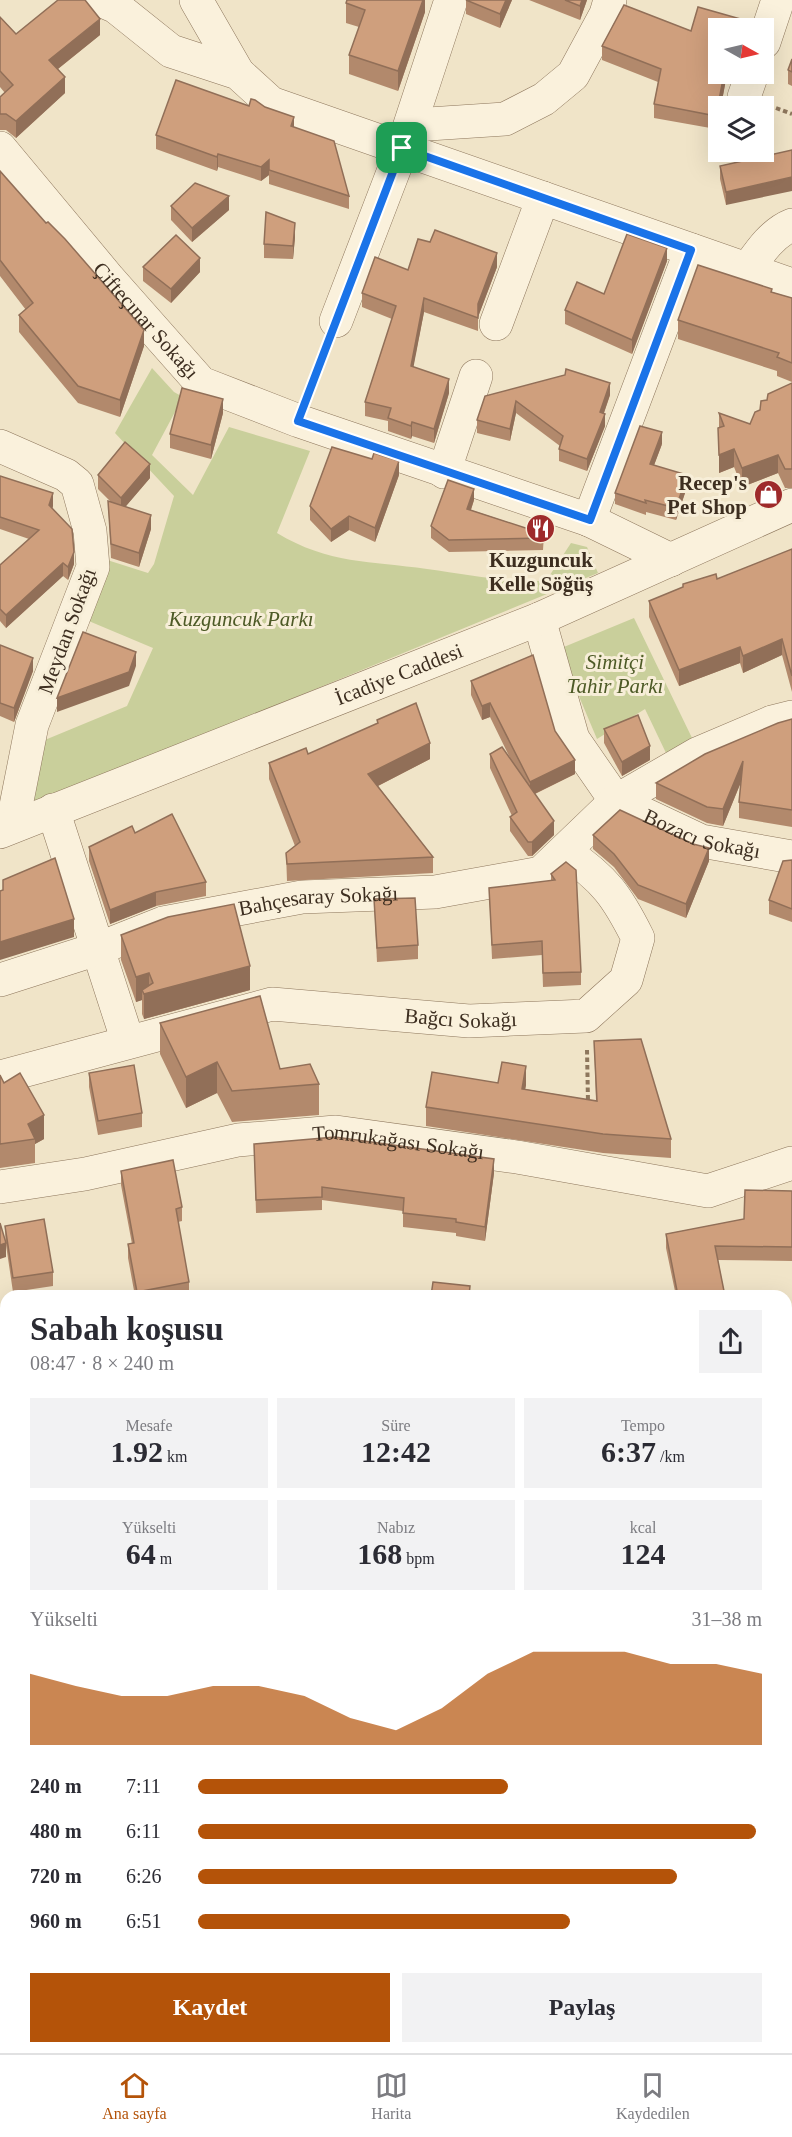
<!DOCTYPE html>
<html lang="tr">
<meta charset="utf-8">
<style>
body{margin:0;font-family:"Times New Roman",serif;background:#f2f2f3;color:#2b2b33;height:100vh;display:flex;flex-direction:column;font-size:22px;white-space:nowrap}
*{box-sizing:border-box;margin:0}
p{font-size:20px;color:#7c7c81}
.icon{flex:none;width:33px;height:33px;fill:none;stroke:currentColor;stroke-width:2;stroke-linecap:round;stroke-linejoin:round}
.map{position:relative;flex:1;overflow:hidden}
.drawer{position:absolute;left:0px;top:1290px;width:792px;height:764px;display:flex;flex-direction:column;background:#fff;border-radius:18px 18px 0 0;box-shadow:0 6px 24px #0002}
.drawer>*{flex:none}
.needle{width:39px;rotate:98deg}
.buttons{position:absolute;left:708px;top:18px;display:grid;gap:12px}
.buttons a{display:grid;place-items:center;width:66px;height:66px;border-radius:0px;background:#fff;box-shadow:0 6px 24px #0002;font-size:30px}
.pin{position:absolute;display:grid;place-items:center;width:51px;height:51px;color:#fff;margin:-26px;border-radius:12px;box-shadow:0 3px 9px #0006}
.round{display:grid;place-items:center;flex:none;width:63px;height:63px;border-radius:0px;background:#f2f2f3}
.head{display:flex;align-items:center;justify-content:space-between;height:102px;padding:0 30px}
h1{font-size:33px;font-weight:600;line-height:45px}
.stats{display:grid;grid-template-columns:repeat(3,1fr);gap:9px;height:102px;padding:6px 30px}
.stats div{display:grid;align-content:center;border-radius:0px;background:#f2f2f3;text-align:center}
.stats b{font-size:30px;font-weight:600}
.stats small{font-size:16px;font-weight:400}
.stats p{font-size:16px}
.chart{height:168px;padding:12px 30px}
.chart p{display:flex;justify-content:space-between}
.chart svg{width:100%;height:108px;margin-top:6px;fill:#b45309;opacity:.7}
.action{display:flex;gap:12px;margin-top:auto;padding:12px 30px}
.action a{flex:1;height:69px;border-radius:0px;background:#b45309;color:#fff;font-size:24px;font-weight:600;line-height:69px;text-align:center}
.action a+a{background:#f2f2f3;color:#2b2b33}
ul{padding:0 30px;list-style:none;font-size:20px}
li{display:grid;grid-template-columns:96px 72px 1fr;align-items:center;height:45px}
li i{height:15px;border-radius:8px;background:#b45309}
.tabs{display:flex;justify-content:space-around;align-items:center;height:84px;border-top:2px solid #e1e1e2;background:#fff;font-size:16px;color:#7c7c81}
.tabs a{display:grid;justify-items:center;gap:3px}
.tabs .on{color:#b45309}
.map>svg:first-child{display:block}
.forest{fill:url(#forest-crowns)}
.green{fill:#c9cf9b}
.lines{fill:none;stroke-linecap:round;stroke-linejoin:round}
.service-casing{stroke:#8d765c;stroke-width:20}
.minor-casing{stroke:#8d765c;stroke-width:34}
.tertiary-casing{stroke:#8d765c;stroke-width:34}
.path{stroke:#8d765c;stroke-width:4;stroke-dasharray:4.5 3;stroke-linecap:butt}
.service{stroke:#faf1dc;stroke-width:18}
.minor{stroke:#faf1dc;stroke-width:33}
.tertiary{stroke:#faf1dc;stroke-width:33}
.wall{fill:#b2896c}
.shaded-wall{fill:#916f58}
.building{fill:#cf9f7d;stroke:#916f58;stroke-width:1.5}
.route-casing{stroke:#fff;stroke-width:12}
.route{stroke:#1a73e8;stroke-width:8}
.labels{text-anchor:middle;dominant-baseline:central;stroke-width:6;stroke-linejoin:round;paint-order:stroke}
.street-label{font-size:21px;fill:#3d2e20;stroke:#f7eed8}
.poi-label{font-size:21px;font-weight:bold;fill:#3d2e20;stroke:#f7eed8;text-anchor:end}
.park-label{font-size:21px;font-style:italic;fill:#4d5a26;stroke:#f7eed8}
</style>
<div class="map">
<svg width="792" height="2053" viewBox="0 0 792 2053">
<defs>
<pattern id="forest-crowns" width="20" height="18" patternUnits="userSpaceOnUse" patternTransform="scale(1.5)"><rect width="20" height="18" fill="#c9cf9b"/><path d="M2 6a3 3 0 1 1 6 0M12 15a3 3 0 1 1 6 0" fill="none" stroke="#aeb285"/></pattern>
</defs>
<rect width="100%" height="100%" fill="#f0e4c8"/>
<!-- forest -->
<path class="forest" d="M792,1868V2053H474L479,2048H786V1871Z"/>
<!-- green -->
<g class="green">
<path d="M152,368L174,392L183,397L152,455L193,495L229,427L310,451L277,533C328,564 371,561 427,569C470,575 502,582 546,581L571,543L587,547L598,573L28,807L40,742L127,706L153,648L84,619L104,559L148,573L154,564L174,496L115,433Z"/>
<path d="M634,618L693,740L666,753L645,709L597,739L559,649Z"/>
</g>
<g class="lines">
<defs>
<path id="service" d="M380,2048L382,2053"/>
<g id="minor">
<path d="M100,0L116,7L171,51L238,73L271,103L792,285"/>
<path d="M196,0L238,73"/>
<path d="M764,42L778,0"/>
<path d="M744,97L752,74"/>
<path d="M402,147L413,125L505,119L544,99L573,75L606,14L610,0"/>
<path d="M747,270C759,253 772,233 792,225"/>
<path d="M336,321L402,149L451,0"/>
<path d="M496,324L543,198"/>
<path d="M0,446L66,475L77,484L90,531L93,567L32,725L12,826"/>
<path d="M444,472L476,376"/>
<path d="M589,520L691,250"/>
<path d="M539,619L573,739L616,801"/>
<path id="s1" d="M616,801L701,841L792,857"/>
<path d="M53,810L128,1042"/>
<path id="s2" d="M0,980L100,948L163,923L302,897L435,892L541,873L616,801L697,754L772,722L792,717"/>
<path id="s3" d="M0,1077L272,1004L469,1021L586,1016L626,980L638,938C617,896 605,879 565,852"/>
<path id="s4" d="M0,1187L85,1174L238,1140L336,1132L517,1157L708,1191L792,1163"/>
<path d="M0,1327H6"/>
<path d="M786,1344L792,1339"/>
</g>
<g id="tertiary">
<path id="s5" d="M0,148L109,279L201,383L299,421L589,520L671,560"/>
<path id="s6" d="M0,832L539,619L792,505"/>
<path d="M0,1612L6,1588"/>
<path d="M786,1845L792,1843"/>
<path d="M453,2053L457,2048"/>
</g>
</defs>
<!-- service casing -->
<use href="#service" class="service-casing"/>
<!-- minor casing -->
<use href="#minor" class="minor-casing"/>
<!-- tertiary casing -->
<use href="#tertiary" class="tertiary-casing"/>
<!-- path -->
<g class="path">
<path d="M776,108L792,114"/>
<path d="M310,391L325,350"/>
<path d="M587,1050L588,1102"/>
</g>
<!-- service -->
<use href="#service" class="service"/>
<!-- minor -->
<use href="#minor" class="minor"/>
<!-- tertiary -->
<use href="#tertiary" class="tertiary"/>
</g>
<!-- wall -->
<g class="wall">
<path d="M425,0V12L398,91L349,74V55L359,27L346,23V3Z"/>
<path d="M466,0H512L500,28L466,14Z"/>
<path d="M529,0H587L580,20Z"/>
<path d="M624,5L691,31L698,7L744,20V28H718V74H727L721,106H718V118L716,129L654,118V104L658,82L602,60V46Z"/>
<path d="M0,17L16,34L100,35L58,69L65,93L16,138L6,130H0V97L5,93L0,87Z"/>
<path d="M792,59V86L788,84V70Z"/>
<path d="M294,127L349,196V209L269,184V175L261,181L218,167L217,171L156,149V135Z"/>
<path d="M792,150L726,205L720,179V166Z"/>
<path d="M0,171L144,346L120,417L78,403L19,332V315L26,310L0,276Z"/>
<path d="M171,206L229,210L192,242L171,220Z"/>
<path d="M295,237L293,259L264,258V244Z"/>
<path d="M667,261L632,354L565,324V310L604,294Z"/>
<path d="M143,267L200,272L171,303L143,281Z"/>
<path d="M497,267L478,317V331L424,312L413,367L449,393L434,443L412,436L411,439L388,431V421L365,416V402L392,319L362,307V293L408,270Z"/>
<path d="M772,292L792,298V382L777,376V371L678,339V320Z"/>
<path d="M792,383V488H785L778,473L742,487L734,467L719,473V413L750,424L767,400Z"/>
<path d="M610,395L604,413L605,426L587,471L559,461V449L560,446L516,413L510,441L477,433V420L485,396Z"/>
<path d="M223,413L211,459L170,448V434Z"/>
<path d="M662,444L654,465L687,487L676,520L646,512V515L615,504V493Z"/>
<path d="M98,475L150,478L125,507L151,529L139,567L111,558L108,501L111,502L98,489Z"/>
<path d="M399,475L375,542L349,530L331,542L310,520V506Z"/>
<path d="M0,476L53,506L52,509L74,564L68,580L63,576L6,628L0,621V565L29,539L0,529Z"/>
<path d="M474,500L471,510L544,534L543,550L449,552L431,538V526Z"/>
<path d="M792,549V692L782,655L743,673L740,663L679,686L649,617V601L717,579Z"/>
<path d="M0,645L33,671L14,722L0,716Z"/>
<path d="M471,681L555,731L575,774L535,794L554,835L532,856H528L510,831V817L512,816L490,768V754L511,760L490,717L482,720L471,695Z"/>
<path d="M792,719V827L739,818V802L741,782L723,826L707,823L656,799V783Z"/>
<path d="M377,720L430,759L378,786L433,857V873L287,881L286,853L295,846L269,779V763L308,754L377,724Z"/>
<path d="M604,729L650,760L622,776L604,743Z"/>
<path d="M135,833L206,882V896L156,906L110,924L89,861V847Z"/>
<path d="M593,835L709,861L686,918L638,899L614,867L593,849Z"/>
<path d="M792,860V922L769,914V900Z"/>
<path d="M566,862L581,972V985L543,987L542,955L492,959L489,888L551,881V874Z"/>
<path d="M374,899L418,945V959L377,962Z"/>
<path d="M121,935L250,990L144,1019L142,1014V1000L136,1002L121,960Z"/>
<path d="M160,1023L319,1084V1115L232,1122L217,1093L186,1108L160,1054Z"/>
<path d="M594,1041L671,1139V1158L603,1153L426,1126V1107L498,1083L526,1085L525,1089L596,1101Z"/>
<path d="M89,1073L142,1113V1127L98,1135L89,1087Z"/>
<path d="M0,1075L4,1083L44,1139L35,1144V1163L0,1168Z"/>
<path d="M254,1144L494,1173L485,1241L456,1236V1233L403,1227V1211L322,1200V1210L256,1213Z"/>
<path d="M121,1171L182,1207V1221L178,1222L189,1282V1296H135L128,1258V1244H132L121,1185Z"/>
<path d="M792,1191V1261L718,1260L725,1296H676L666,1248V1234L744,1219Z"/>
<path d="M5,1226L53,1272V1286L13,1292L6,1245V1257Z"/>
<path d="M6,1857V1894L0,1890V1867Z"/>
<path d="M86,2048H243L245,2053H89Z"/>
</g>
<!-- shaded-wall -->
<g class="shaded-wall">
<path d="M423,0H425V12L398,91V71Z"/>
<path d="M506,0H512L500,28V14Z"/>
<path d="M582,0H587L580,20V6Z"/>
<path d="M100,19V35L49,76V60Z"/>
<path d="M724,74H727L721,106H718V118L716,129V116Z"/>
<path d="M65,77V93L16,138V121Z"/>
<path d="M294,117V131L291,126Z"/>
<path d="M218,154V167L217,171V157Z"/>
<path d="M269,160V175L261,181V167Z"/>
<path d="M792,177V191L726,205V192Z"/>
<path d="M229,196V210L192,242V228Z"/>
<path d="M295,223V237L293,259V246Z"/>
<path d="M667,248V261L632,354V340Z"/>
<path d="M497,253V267L478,317V331V304Z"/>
<path d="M200,258V272L171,303V289Z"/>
<path d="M424,298V312L411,380V366Z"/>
<path d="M144,330V346L120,417V400Z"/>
<path d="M449,379V393L434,443V429Z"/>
<path d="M610,383V395L600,424V412Z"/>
<path d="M223,399V413L211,459V445Z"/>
<path d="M516,401V413L510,441V429Z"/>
<path d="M605,414V426L587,471V459Z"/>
<path d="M412,422V436L411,439V426Z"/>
<path d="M662,432V444L650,476V464Z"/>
<path d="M734,449V467L719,473V455Z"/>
<path d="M778,455V473L742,487V468Z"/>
<path d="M399,461V475L375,542V528Z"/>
<path d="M150,464V478L121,512V498Z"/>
<path d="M687,475V487L676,520V508Z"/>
<path d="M474,489V500L467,521V509Z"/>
<path d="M53,493V506L49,518V505Z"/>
<path d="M151,515V529L139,567V553Z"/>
<path d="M349,516V530L331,542V529Z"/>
<path d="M74,552V564L68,580V567Z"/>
<path d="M63,563V576L6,628V615Z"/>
<path d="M782,639V655L743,673V656Z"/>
<path d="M740,647V663L679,686V670Z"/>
<path d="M136,652V666L129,686L57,712V698Z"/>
<path d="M33,658V671L14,722V708Z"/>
<path d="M490,703V717L482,720V706Z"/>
<path d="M430,743V759L368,791V774Z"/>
<path d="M650,746V760L622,776V762Z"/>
<path d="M575,760V774L530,796V782Z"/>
<path d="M743,761V777L723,826V809Z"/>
<path d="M554,821V835L532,856V842Z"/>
<path d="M709,848V861L686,918V904Z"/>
<path d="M156,892V906L110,924V910Z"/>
<path d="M74,919V937L0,960V942Z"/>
<path d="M250,966V990L144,1019V994L142,990V1000L136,1002V977L149,973V993Z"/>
<path d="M217,1062V1093L186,1108V1077Z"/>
<path d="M526,1066V1085L522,1107V1089Z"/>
<path d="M44,1115V1139L35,1144V1139L28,1124Z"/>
<path d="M494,1159V1173L485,1241V1227Z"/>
<path d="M6,1243V1257L0,1259V1245Z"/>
<path d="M6,1438V1452L0,1454V1440Z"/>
</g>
<!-- building -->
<g class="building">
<path d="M58,0H85L100,19L49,60L65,77L16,121L6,114H0V97L13,85L0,71V17L16,34Z"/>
<path d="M347,0H423L398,71L349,55L365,10L346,3Z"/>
<path d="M466,0H506L500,14Z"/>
<path d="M565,0H582L580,6Z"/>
<path d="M624,5L691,31L698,7L744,20L741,28H718V74H724L716,116L654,104L661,69L602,46Z"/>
<path d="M792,59V72L788,70Z"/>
<path d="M176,80L249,106L251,99L255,100L265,107L294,117L291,126L334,141L349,196L269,170V160L261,167L218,154L217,157L156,135Z"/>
<path d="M792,150V177L726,192L720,166Z"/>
<path d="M0,171L46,223L48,222L65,239L144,330L120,400L78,386L19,315L33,303L0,260Z"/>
<path d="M195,183L229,196L192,228L171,206Z"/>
<path d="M266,212L295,223L293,246L264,244Z"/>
<path d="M435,230L497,253L478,304V318L424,298L411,366L449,379L434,429L412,422L411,426L388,418L391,408L365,402L396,306L362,293L375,257L408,270L418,239L430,242Z"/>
<path d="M627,234L667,248L632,340L565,310L577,282L604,294Z"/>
<path d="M176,235L200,258L171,289L143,267Z"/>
<path d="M698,265L772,289L771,292L792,298V363L777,357L779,353L678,320Z"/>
<path d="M566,369L610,383L600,412L605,414L587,459L559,449L563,436L516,401L510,429L477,420L485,396L565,375Z"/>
<path d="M792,383V469H785L778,455L742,468L734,449L719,455L718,428L724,426L719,413L750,424L755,412L760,410L761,401L767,400L768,394Z"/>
<path d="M182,388L223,399L211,445L170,434Z"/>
<path d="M640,426L662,432L650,464L687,475L676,508L645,500L646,503L615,493Z"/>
<path d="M125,442L150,464L121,498L98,475Z"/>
<path d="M332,447L372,459L374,453L399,461L375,528L349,516L331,529L310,506Z"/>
<path d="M0,476L53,493L49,505L72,529L74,552L68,567L63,563L6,615L0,609V565L39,530L0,517Z"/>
<path d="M448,480L474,489L467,509L544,534L543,538L449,540L431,526Z"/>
<path d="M108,501L151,515L139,553L111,544Z"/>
<path d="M792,549V676L782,639L743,656L740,647L679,670L649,601L683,587V584L716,574L717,579Z"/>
<path d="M83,632L136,652L129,672L57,698Z"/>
<path d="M0,645L33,658L14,708L0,703Z"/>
<path d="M533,655L555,731L575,760L530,782L490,703L482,706L471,681Z"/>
<path d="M416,703L430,743L368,774L433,857L287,864L286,853L300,842L269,763L306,748L308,754L378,723L377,720Z"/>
<path d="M638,715L650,746L622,762L604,729Z"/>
<path d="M792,719V810L739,802L743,761L723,809L707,807L656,783L705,754L778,723Z"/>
<path d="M502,747L554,821L532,842H528L510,817L517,812L490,754Z"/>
<path d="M620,810L693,844L709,848L686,904L638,885L614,854L593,835Z"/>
<path d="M172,814L206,882L156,892L110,910L89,847L132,826L135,833Z"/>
<path d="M55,858L74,919L0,942V891L3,890V880Z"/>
<path d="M792,860V909L769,900L783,861Z"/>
<path d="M566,862L576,870L581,972L543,973L542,941L492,945L489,888L555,880L551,874Z"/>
<path d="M415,898L418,945L377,948L374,899Z"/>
<path d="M234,904L250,966L144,994L142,990L153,983L149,973L136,977L121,935L168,917Z"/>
<path d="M260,996L280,1069L310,1064L319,1084L232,1091L217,1062L186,1077L160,1023Z"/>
<path d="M641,1039L671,1139L603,1134L426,1107L432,1072L498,1083L502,1062L526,1066L522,1089L597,1101L594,1041Z"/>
<path d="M134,1065L142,1113L98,1121L89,1073Z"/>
<path d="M20,1073L44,1115L28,1124L35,1139L0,1144V1075L4,1083Z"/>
<path d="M335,1137L494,1159L485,1227L456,1222V1219L403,1213L404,1198L322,1187V1197L256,1200L254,1144Z"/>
<path d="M173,1160L182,1207L176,1209L189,1282L137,1292L128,1244L134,1243L121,1171Z"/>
<path d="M745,1190L792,1191V1247L715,1246L725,1296H678L666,1234L744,1219Z"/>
<path d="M44,1219L53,1272L13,1278L5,1226Z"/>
<path d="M0,1223L6,1243L0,1245Z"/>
<path d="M433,1282L470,1286L469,1296H431Z"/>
<path d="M6,1405V1438L0,1440V1407Z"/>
<path d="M6,1857V1880L0,1876V1867Z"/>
<path d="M97,2048H243L245,2053H100Z"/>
<path d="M323,2048H343L344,2053H305Z"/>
</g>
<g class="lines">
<defs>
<path id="route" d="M402,148L691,250L590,520L298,421Z"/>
</defs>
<!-- route casing -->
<use href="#route" class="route-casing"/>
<!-- route -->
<use href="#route" class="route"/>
</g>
<!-- icons -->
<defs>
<symbol id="shop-disc" viewBox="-11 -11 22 22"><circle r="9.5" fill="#9e2a2b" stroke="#f7eed8"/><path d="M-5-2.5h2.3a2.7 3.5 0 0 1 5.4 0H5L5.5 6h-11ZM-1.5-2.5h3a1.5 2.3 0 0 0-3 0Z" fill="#fff"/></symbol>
<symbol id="restaurant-disc" viewBox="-11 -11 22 22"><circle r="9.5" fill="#9e2a2b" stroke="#f7eed8"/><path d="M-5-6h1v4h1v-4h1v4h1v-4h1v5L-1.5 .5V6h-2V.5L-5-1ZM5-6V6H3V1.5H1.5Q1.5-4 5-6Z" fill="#fff"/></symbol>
</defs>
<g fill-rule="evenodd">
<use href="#shop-disc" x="752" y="478" width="33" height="33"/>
<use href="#restaurant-disc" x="524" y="512" width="33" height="33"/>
</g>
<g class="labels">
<!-- street labels -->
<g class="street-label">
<text stroke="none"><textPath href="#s5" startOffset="226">Çifteçınar Sokağı</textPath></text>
<text transform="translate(67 631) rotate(-70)">Meydan Sokağı</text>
<text stroke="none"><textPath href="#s6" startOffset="429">İcadiye Caddesi</textPath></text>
<text stroke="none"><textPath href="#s1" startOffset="93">Bozacı Sokağı</textPath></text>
<text stroke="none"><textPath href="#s2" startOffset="330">Bahçesaray Sokağı</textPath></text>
<text stroke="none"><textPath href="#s3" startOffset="471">Bağcı Sokağı</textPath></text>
<text stroke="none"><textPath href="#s4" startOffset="404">Tomrukağası Sokağı</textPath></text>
</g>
<!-- poi labels -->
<g class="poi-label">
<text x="747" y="483">Recep's<tspan x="747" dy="24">Pet Shop</tspan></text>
<text x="541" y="560" text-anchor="middle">Kuzguncuk<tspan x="541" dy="24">Kelle Söğüş</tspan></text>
</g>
<!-- park labels -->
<g class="park-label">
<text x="241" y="619">Kuzguncuk Parkı</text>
<text x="615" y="662">Simitçi<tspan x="615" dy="24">Tahir Parkı</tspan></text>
</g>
</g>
</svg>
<div class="buttons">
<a><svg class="needle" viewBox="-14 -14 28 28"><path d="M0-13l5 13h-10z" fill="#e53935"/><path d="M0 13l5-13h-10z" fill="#7c7c81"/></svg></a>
<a><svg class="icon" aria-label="layers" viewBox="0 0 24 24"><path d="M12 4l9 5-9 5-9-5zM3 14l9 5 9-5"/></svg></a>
</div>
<div class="pin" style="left:402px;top:148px;background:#1e9e55"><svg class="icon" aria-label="arrive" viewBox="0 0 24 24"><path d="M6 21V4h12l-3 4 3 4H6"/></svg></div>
<section class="drawer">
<div class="head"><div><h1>Sabah koşusu</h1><p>08:47 · 8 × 240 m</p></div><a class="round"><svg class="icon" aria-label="share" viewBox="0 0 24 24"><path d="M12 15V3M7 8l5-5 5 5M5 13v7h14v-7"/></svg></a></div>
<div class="stats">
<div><p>Mesafe</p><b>1.92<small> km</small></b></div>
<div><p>Süre</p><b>12:42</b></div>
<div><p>Tempo</p><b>6:37<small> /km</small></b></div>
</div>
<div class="stats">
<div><p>Yükselti</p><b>64<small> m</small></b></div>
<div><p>Nabız</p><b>168<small> bpm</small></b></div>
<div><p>kcal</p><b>124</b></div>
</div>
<div class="chart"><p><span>Yükselti</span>31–38 m</p>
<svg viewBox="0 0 160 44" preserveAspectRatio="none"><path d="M0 44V15L10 20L20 24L30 24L40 20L50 20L60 24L70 33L80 38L90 29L100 15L110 6L120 6L130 6L140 11L150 11L160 15V44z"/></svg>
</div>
<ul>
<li><b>240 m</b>7:11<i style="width:55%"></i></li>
<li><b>480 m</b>6:11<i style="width:99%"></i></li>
<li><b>720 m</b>6:26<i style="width:85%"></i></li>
<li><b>960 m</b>6:51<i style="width:66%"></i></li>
</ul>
<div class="action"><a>Kaydet</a><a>Paylaş</a></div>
</section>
</div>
<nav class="tabs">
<a class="on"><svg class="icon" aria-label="home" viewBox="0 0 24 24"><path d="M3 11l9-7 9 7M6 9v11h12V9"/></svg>Ana sayfa</a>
<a><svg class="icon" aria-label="map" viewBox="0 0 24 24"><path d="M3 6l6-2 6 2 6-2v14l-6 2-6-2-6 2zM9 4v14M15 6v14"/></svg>Harita</a>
<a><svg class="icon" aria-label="saved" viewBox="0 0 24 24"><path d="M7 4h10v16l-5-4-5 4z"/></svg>Kaydedilen</a>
</nav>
